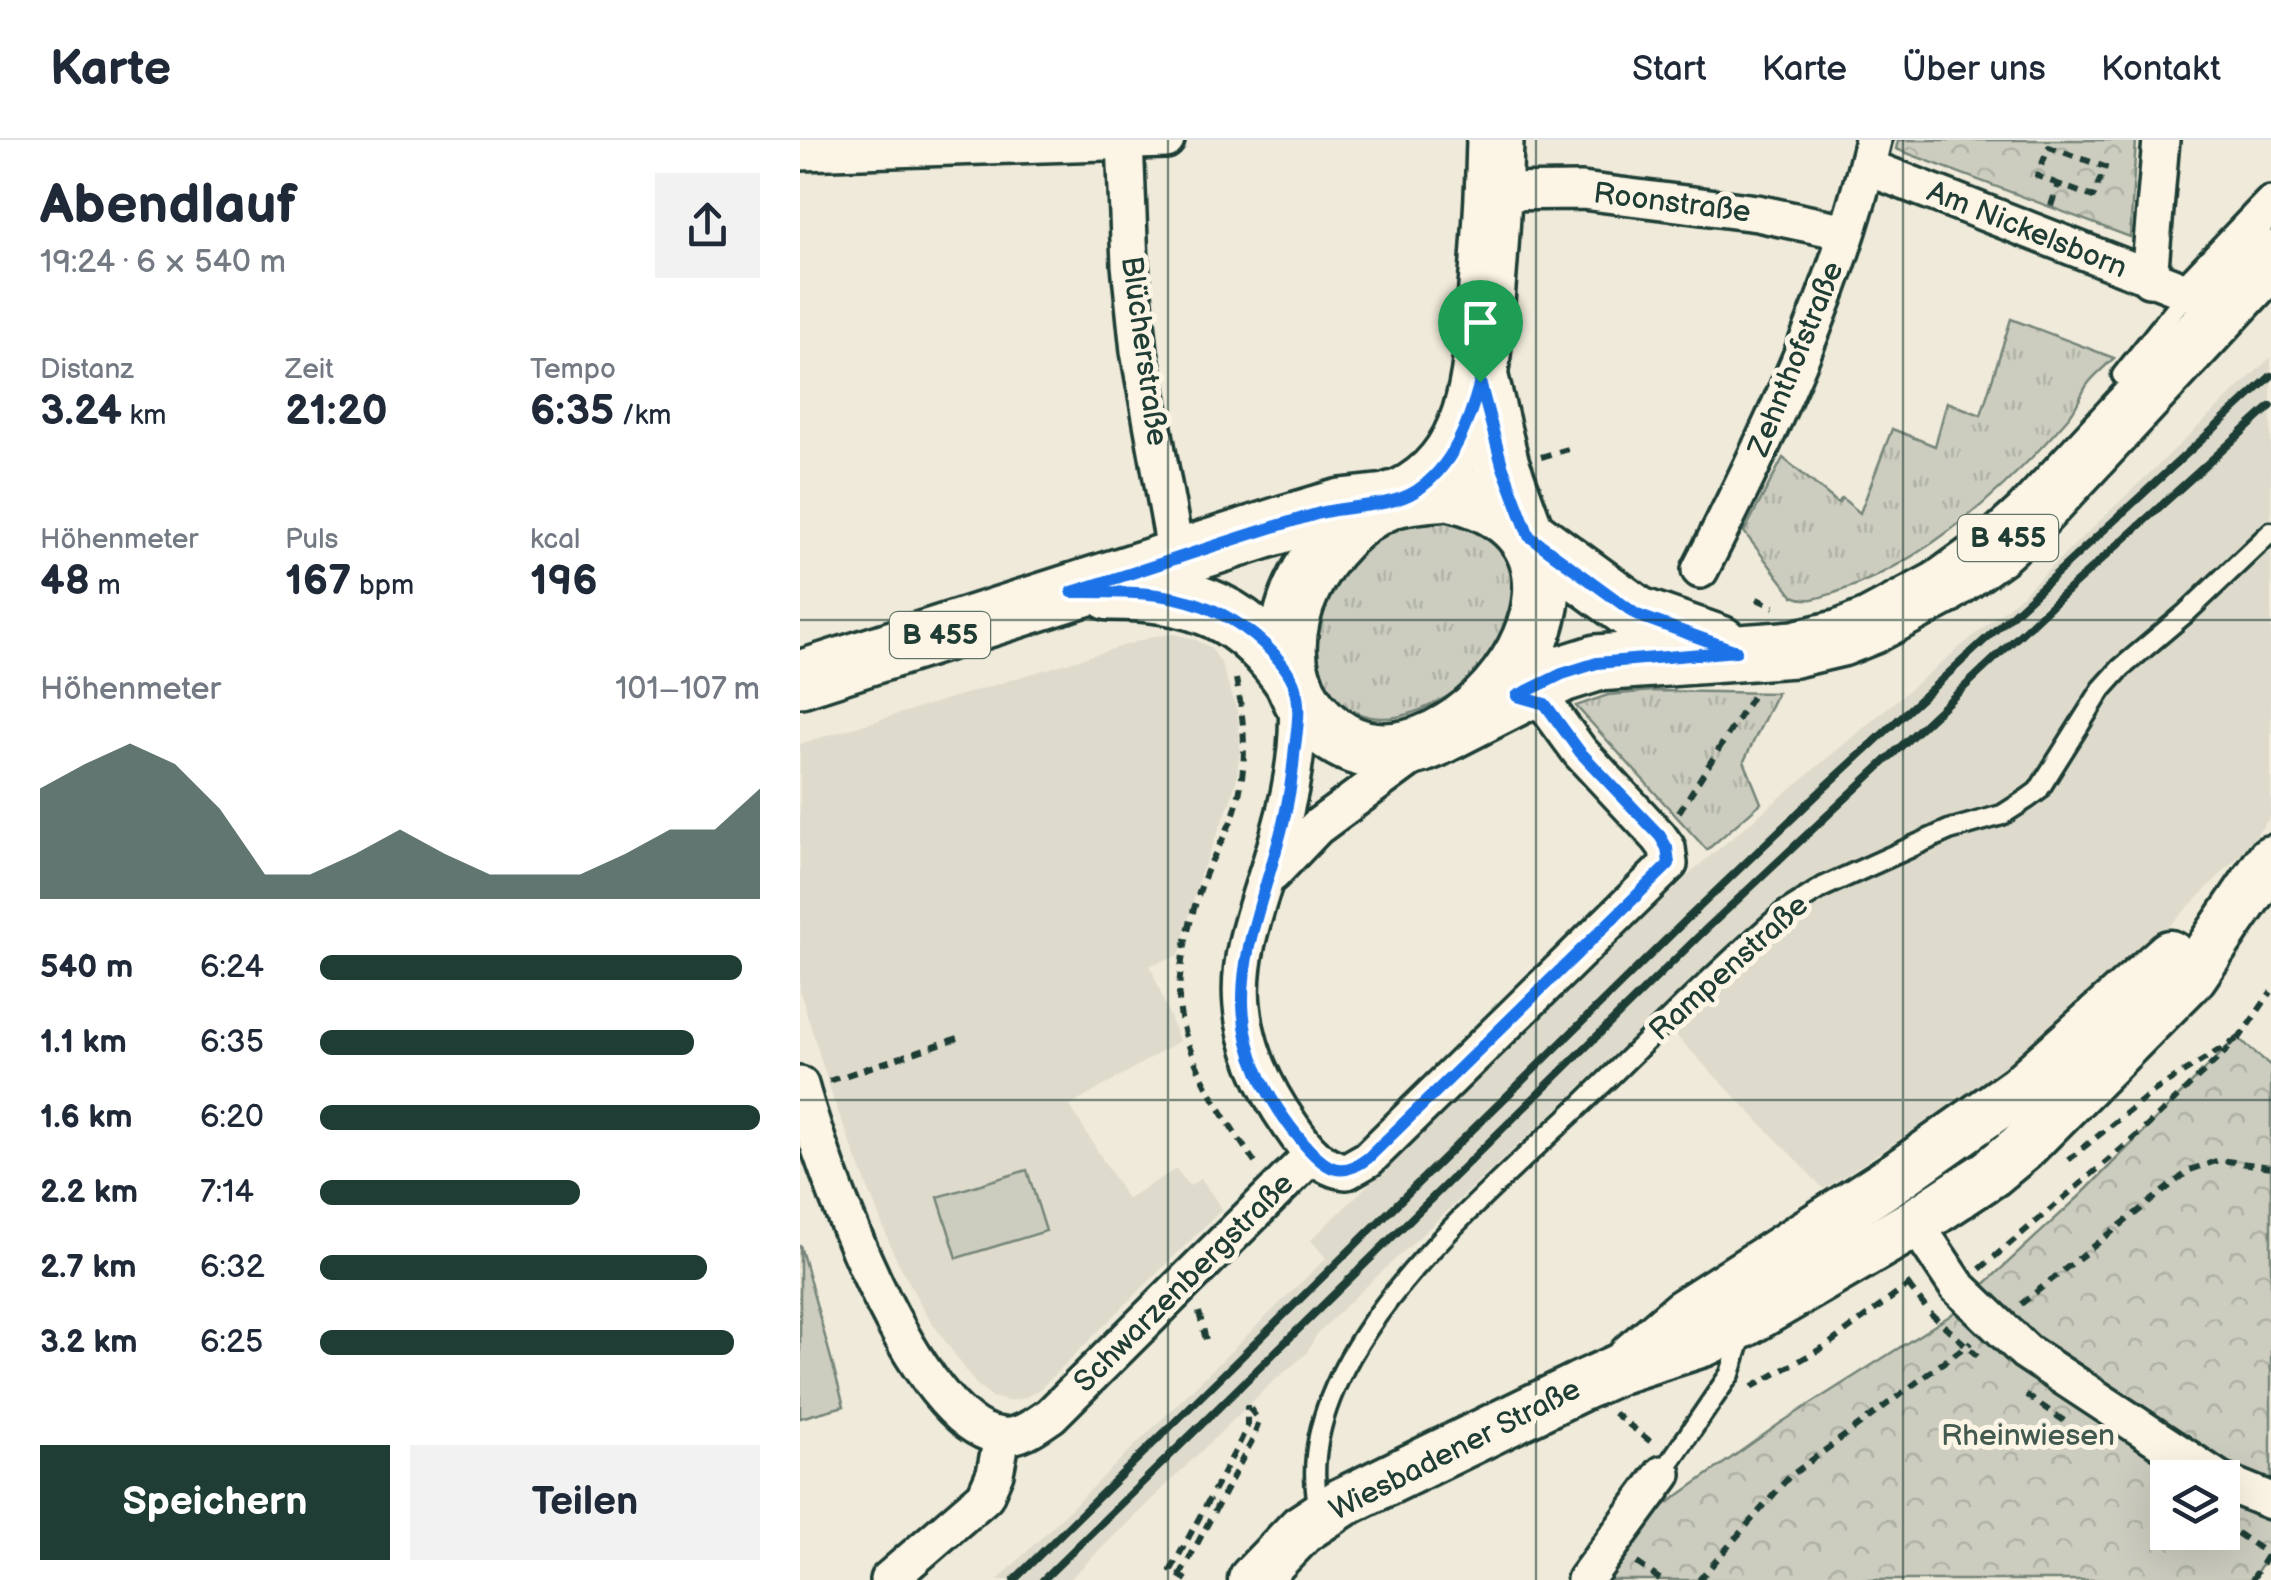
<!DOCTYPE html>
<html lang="de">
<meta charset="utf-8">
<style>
body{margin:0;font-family:"Balsamiq Sans",sans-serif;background:#f2f2f3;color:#1f2937;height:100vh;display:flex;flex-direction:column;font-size:38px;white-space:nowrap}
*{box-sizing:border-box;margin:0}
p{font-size:32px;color:#747a83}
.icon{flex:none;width:55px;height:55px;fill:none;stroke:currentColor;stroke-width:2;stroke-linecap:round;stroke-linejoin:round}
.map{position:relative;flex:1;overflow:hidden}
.sheet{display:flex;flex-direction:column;background:#fff;width:800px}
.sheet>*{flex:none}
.controls{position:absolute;left:1350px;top:1320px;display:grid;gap:20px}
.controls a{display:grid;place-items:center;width:90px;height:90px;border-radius:0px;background:#fff;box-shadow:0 10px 40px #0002;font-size:50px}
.pin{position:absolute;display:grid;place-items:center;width:85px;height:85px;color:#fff;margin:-102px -42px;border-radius:50% 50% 50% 0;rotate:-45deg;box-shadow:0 0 10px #0007}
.pin .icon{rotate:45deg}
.round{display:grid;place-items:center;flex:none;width:105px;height:105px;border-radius:0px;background:#f2f2f3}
.head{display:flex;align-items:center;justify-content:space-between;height:170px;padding:0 40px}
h1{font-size:55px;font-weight:700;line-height:75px}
.metrics{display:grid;grid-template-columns:repeat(3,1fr);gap:15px;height:170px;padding:10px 40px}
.metrics div{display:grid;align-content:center}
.metrics b{font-size:42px;font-weight:700}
.metrics small{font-size:28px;font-weight:400}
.metrics p{font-size:28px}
.chart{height:280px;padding:20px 40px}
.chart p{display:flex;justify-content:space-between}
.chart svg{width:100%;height:180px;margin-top:10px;fill:#1f3d34;opacity:.7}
.primary-button{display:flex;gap:20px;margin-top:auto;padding:20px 40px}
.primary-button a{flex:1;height:115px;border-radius:0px;background:#1f3d34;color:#fff;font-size:40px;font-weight:700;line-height:115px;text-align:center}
.primary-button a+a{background:#f2f2f3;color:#1f2937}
ul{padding:0 40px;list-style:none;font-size:32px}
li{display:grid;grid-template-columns:160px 120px 1fr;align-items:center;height:75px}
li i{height:25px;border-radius:12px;background:#1f3d34}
header{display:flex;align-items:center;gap:60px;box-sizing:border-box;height:140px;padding:0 50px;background:#fff;border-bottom:2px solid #e0e1e3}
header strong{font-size:48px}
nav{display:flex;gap:55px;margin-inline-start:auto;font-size:35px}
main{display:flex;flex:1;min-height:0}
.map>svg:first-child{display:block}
.built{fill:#dedbcc}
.grass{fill:url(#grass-tufts);stroke:#76857a;stroke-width:2.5}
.park{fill:url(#park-crowns);stroke:#76857a;stroke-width:2.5;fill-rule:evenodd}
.pitch{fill:#cccdbf;stroke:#76857a;stroke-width:2.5}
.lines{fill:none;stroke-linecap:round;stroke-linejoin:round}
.lane-casing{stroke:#1f3d34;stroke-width:25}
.street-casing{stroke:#1f3d34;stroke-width:42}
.secondary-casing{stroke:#1f3d34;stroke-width:55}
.primary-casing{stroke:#1f3d34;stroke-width:62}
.path{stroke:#1f3d34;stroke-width:6;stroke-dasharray:10 8;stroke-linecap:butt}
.lane{stroke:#fcf5e5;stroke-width:18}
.street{stroke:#fcf5e5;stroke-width:35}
.secondary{stroke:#fcf5e5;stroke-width:48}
.primary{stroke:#fcf5e5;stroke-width:55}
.rail{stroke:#1f3d34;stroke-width:8}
.route-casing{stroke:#fff;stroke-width:20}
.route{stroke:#1a73e8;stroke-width:12}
.grid{fill:none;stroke:#1f3d34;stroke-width:2.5;stroke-opacity:0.55}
.labels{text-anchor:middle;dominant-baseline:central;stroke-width:10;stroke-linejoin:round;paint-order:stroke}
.shield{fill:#fcf5e5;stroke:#617469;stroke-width:2.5}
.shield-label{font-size:28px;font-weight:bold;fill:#1f3d34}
.street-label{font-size:30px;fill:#1f3d34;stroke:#fcf5e5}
.park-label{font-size:30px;fill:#425a50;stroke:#fcf5e5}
</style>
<header>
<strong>Karte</strong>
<nav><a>Start</a><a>Karte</a><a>Über uns</a><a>Kontakt</a></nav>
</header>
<main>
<section class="sheet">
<div class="head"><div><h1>Abendlauf</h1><p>19:24 · 6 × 540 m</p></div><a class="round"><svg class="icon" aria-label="share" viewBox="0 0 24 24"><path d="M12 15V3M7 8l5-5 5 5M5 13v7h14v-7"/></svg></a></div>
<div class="metrics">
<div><p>Distanz</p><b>3.24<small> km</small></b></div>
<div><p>Zeit</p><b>21:20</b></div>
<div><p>Tempo</p><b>6:35<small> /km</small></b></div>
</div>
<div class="metrics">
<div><p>Höhenmeter</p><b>48<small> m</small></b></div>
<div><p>Puls</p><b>167<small> bpm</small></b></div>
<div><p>kcal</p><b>196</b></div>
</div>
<div class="chart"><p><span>Höhenmeter</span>101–107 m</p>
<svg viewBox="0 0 160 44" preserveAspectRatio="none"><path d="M0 44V17L10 11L20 6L30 11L40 22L50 38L60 38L70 33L80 27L90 33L100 38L110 38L120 38L130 33L140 27L150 27L160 17V44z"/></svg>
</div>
<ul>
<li><b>540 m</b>6:24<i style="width:96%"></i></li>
<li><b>1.1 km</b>6:35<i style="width:85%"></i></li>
<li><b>1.6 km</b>6:20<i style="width:100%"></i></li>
<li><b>2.2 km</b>7:14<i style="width:59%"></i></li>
<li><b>2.7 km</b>6:32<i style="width:88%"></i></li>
<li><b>3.2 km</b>6:25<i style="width:94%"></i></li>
</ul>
<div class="primary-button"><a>Speichern</a><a>Teilen</a></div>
</section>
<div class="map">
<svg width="1471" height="1440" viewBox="0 0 1471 1440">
<defs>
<pattern id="grass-tufts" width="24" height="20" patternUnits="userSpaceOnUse" patternTransform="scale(2.5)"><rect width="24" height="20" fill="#cccdbf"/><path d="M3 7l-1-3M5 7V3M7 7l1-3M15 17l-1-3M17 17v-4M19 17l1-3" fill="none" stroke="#afb1a5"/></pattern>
<pattern id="park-crowns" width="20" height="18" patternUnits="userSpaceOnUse" patternTransform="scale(2.5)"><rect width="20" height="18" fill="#cccdbf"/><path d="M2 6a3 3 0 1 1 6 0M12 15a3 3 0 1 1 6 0" fill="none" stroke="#afb1a5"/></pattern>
</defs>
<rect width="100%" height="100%" fill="#efeada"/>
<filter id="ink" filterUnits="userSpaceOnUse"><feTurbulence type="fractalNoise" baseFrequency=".01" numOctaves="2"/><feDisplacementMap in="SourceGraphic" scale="20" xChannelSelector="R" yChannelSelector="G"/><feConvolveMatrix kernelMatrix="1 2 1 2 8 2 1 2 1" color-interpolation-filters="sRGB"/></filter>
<g filter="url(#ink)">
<!-- built -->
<g class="built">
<path d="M1471,217V676L1443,712L1281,875L1167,955L1024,1049L857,876L558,1154L517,1194L506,1214L468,1246L269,1440H198L526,1118L511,1100L896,728L1220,457Z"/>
<path d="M374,494L394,499L410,507L421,523L437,571L440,604L437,637L430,663L400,735L379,815L350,825L379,901L270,966L327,1059L376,1029L389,1046L401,1039L422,1069L239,1250L224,1258L208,1261L191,1257L175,1243L124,1171L93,1112L33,958L0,852V604L356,496Z"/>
</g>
<!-- grass -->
<g class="grass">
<path d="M1211,179L1314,218C1306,226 1294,235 1287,245C1280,256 1277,268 1268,278C1206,349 1127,422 1037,452C1021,457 1009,463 993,456L944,392L983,318L1038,363L1042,358L1060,373L1092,289L1135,306L1147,262L1181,275Z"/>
<path d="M592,376L686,379L725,448C717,468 711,495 699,513C678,542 618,580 581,578C522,576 504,510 517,462C522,446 578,392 592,376Z"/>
<path d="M853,551L977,553L944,621L961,663L907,710L776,566L808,555Z"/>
</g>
<!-- park -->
<g class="park">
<path d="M1098,0H1336L1330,97L1096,9Z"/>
<path d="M1437,897L1471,926V1409L1452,1440H785L810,1404L982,1282L1151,1175L1281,1055ZM1368,1338H1422V1392H1368Z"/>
</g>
<!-- pitch -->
<g class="pitch">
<path d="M227,1030L246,1091L157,1118L138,1057Z"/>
<path d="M0,1105L44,1266L0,1278Z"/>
</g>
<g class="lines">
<defs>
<g id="lane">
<path d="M1322,235L1388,152"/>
<path d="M872,1319L930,1234L944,1189"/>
<path d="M521,1376C477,1221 688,1055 787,959C852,896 916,830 985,771L1023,747L1149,690L1202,675L1227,659L1238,651L1302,549L1321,528L1386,473L1471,392"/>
</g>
<g id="street">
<path d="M325,0L330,125L339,211L377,421"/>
<path d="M0,12L366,0"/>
<path d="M1067,27L1388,152L1471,65"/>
<path d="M694,52L782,51L957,73L1047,92"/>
<path d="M1349,139L1361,0"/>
<path d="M900,430C970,293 1038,151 1073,0"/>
<path d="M496,550C501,597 492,649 479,694C465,749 436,808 442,866C446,910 465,949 490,985C504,1006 520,1029 547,1031L568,1019L869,724L867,708L859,697L780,612L745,564L717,556"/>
<path d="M472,734L517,687L624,608"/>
<path d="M0,945C21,1021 114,1289 202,1296C220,1298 238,1284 251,1275L513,1014"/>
<path d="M1115,1083L1157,1146L1226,1212L1417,1338"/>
<path d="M1422,1341L1471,1361"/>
<path d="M88,1440L185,1356L195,1333L202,1297"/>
<path d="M785,1440L863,1334"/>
</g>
<g id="secondary">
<path d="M833,1217L883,1174L1097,1036L1220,949L1370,815"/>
<path d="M453,1440L502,1389L543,1362L779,1247L819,1229L903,1202L945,1182L1115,1083L1191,1033L1221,1008L1392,836L1471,720"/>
</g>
<g id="primary">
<path d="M681,242L701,325L726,393"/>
<path d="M649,352C880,405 620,725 507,568C456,496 517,390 589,361C608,354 630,354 649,352Z"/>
<path d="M602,357C682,319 682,223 687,147C691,98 694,49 695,0"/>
<path d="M729,396L837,475L920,504"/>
<path d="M310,452C395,452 447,472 495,544"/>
<path d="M0,539L487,383L541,367L577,363"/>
<path d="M646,593L762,534L797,523L994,509L1041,498L1071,486L1140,449L1197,408L1230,378L1471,119"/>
</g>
</defs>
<!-- lane casing -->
<use href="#lane" class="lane-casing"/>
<!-- street casing -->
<use href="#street" class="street-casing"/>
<!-- secondary casing -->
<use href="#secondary" class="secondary-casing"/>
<!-- primary casing -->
<use href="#primary" class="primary-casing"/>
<!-- path -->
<g class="path">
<path d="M1251,66L1258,44L1293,57L1305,27L1249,7L1237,36L1258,44"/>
<path d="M741,317L768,309"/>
<path d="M957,459L974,467"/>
<path d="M436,539C445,583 448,623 436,667C429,691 414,713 405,736C391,772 373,839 381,878C392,931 427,981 457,1026"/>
<path d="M879,672L955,552"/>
<path d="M1438,900L1471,852"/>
<path d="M29,941L161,897"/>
<path d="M1268,1020L1354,951L1440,897"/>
<path d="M1180,1129L1340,993L1429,908"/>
<path d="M1108,1145L1130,1173L1181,1219"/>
<path d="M1221,1164L1390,1030L1419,1020L1471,1027"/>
<path d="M399,1172L407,1204"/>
<path d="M952,1247L1026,1206L1117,1139"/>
<path d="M1226,1255L1266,1282"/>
<path d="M814,1273L855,1305"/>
<path d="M1422,1383L1468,1414"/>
<path d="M837,1423L861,1440"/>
<path d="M380,1436L453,1299L459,1281L448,1266"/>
<path d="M387,1440L371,1430L440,1302L447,1287V1265"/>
<path d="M899,1440L989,1337L1171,1202"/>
<path d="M1452,1440L1471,1409"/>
</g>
<!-- lane -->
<use href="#lane" class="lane"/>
<!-- street -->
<use href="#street" class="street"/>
<!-- secondary -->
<use href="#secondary" class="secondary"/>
<!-- primary -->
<use href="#primary" class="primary"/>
<!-- rail -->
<g class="rail">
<path d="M214,1440L889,777L1023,649L1471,236"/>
<path d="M243,1440L902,793L1258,459L1471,266"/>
</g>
</g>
</g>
<g class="lines" filter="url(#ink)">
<defs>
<path id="route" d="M680,242L702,325L729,396L837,475L936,511L797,523L762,534L717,556L745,564L780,612L860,696L867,708L869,724L568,1018C541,1039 526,1029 505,1005C379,857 482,770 494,616C496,594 502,569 495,547C491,533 476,515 464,504C405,450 348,452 272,452C355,427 436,397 520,373C550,365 589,368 616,351C653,327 669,282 680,242Z"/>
</defs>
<!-- route casing -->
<use href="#route" class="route-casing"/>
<!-- route -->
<use href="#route" class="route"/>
</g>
<!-- grid -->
<path class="grid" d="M368,0V1440M736,0V1440M1103,0V1440M0,480H1471M0,960H1471"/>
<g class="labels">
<!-- shield labels -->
<g class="shield">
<rect x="1158" y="375" width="100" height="46" rx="8"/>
<rect x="90" y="472" width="100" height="46" rx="8"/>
</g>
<g class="shield-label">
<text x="1208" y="398">B 455</text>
<text x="140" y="495">B 455</text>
</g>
<!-- street labels -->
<g class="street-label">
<text transform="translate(872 63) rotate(7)">Roonstraße</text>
<text transform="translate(1227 90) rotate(22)">Am Nickelsborn</text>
<text transform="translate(344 211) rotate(82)">Blücherstraße</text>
<text transform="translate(996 219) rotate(-68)">Zehnthofstraße</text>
<text transform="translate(929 828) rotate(-42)">Rampenstraße</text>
<text transform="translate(384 1143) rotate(-45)">Schwarzenbergstraße</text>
<text transform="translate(655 1310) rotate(-27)">Wiesbadener Straße</text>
</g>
<!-- park labels -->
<g class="park-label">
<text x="1228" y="1296">Rheinwiesen</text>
</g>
</g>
</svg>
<div class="controls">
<a><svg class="icon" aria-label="layers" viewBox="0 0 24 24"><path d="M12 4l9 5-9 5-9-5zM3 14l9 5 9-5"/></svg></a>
</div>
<div class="pin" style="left:680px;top:242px;background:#1e9e55"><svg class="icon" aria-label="arrive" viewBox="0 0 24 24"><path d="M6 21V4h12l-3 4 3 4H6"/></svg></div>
</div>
</main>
